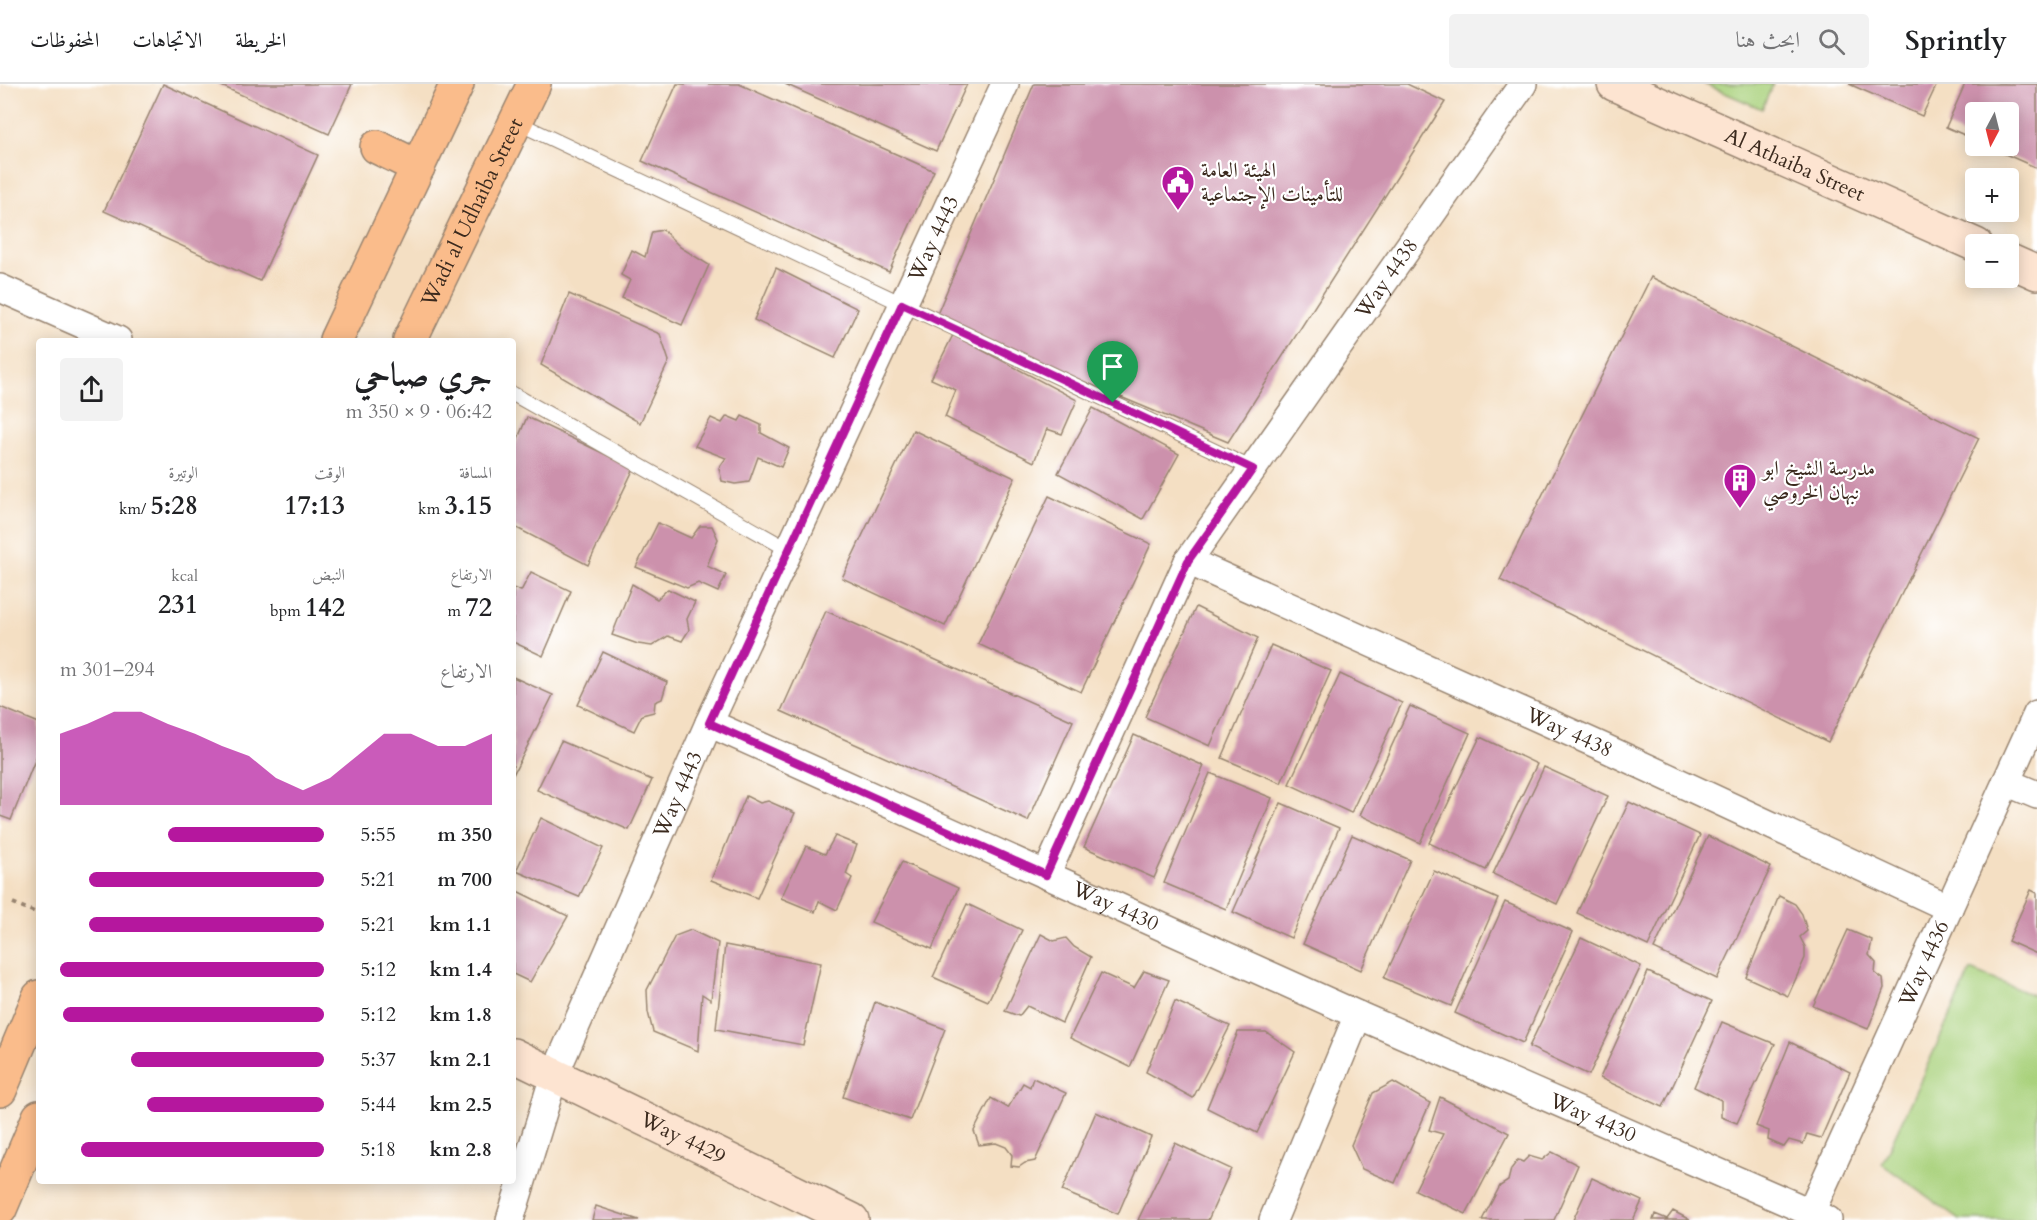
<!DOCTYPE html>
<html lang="ar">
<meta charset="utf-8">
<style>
body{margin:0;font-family:Cardo,Amiri,serif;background:#f2f2f2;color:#202124;direction:rtl;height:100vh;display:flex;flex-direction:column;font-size:22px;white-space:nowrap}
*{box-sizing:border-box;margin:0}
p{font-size:20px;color:#757577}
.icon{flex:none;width:33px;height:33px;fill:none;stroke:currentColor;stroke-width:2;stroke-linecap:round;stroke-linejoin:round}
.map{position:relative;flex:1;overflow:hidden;direction:ltr}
.side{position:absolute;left:36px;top:254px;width:480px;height:846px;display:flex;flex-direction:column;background:#fff;border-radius:6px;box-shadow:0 3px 15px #0003;direction:rtl}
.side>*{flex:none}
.needle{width:39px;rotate:187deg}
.controls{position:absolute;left:1965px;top:18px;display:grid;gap:12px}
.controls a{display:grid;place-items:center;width:54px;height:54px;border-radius:6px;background:#fff;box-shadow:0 3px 15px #0003;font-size:30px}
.pin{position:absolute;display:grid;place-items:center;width:51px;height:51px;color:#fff;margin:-62px -26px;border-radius:50% 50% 50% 0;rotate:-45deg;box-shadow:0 0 6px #0007}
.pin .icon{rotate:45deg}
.round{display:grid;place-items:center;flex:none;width:63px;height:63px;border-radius:6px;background:#f2f2f2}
.headline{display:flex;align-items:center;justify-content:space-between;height:102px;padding:0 24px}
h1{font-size:33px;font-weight:800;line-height:45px}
.figures{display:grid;grid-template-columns:repeat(3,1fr);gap:9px;height:102px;padding:6px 24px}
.figures div{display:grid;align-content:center}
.figures b{font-size:26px;font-weight:800}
.figures small{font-size:16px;font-weight:400}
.figures p{font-size:16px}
.chart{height:168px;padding:12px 24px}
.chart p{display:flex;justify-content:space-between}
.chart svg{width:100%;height:108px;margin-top:6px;fill:#b5179e;opacity:.7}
ul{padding:0 24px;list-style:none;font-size:20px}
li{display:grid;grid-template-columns:96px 72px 1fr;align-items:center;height:45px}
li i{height:15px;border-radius:8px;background:#b5179e}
header{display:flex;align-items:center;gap:36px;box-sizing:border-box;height:84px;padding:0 30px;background:#fff;border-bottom:2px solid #e0e0e0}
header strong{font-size:28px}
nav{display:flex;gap:33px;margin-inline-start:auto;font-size:21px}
.search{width:420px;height:54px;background:#f2f2f2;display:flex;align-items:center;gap:15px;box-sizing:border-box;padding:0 21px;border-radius:6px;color:#757577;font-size:22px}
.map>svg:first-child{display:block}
.green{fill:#a9d17c;stroke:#727e4d;stroke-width:1.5}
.building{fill:#cc91ac}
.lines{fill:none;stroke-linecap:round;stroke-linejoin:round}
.lane-casing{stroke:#988470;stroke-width:16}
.street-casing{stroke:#988470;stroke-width:30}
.secondary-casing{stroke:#988470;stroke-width:36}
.primary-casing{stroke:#988470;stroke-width:36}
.path{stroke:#988470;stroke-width:4;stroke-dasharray:4.5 4.5;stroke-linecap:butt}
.lane{stroke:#fff;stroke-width:14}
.street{stroke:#fff;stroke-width:27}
.secondary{stroke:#fde4d1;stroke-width:33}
.primary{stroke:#fabc8b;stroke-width:33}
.route-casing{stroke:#fff;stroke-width:12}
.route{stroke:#b5179e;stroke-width:8}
.labels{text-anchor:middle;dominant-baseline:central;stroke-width:4.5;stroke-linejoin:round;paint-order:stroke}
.street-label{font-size:21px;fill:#3b2a1e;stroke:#fff}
.poi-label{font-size:21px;fill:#3b2a1e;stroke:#fff;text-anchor:start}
</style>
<header>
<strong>Sprintly</strong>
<div class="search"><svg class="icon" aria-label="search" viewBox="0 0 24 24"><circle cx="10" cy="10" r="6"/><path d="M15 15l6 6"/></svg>ابحث هنا</div>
<nav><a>الخريطة</a><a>الاتجاهات</a><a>المحفوظات</a></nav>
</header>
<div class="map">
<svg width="2037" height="1136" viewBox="0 0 2037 1136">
<rect width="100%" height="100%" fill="#fff"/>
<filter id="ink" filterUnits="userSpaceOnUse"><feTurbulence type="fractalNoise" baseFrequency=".0167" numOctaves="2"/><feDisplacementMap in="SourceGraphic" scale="12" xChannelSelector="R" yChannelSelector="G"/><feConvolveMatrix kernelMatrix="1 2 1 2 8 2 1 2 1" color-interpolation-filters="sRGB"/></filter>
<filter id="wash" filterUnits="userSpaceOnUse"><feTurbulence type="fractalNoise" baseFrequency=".008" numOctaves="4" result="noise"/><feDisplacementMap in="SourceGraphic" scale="24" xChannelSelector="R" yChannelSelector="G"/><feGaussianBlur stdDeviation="1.35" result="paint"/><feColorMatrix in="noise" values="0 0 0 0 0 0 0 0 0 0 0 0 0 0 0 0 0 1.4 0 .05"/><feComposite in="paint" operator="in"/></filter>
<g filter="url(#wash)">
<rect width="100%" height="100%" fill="#f4dfc3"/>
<!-- green -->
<g class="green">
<path d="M1704,0H1773L1762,25Z"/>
<path d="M1971,886L2037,913V1136H1960L1882,1080Z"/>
</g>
<g id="blocks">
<!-- building -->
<g class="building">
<path d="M163,0L318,71L260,197L104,127Z"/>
<path d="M217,0H352L329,50Z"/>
<path d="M677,0H739L934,87L889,188L642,77Z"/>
<path d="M785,0H967L936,67Z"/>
<path d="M1034,0H1407L1445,18L1228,358L935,235Z"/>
<path d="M1849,0H1937L1922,32Z"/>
<path d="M1965,0H2037V84L1987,62H2008V28H1976V56L1946,43Z"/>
<path d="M663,146L680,163L709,181L682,241L622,214L630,196L621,191L632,166L645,173L652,148Z"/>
<path d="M776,184L858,225L835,274L754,236Z"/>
<path d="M1651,193L1979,354L1828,658L1500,496Z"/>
<path d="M569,210L660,250L669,277L640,339L541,281Z"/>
<path d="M953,251L1077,316L1062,350L1047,345L1034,378L945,333L956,306L931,295Z"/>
<path d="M1093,324L1179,370L1143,435L1058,389Z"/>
<path d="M727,332L739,337L742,332L761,341V349L789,364L781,383L758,373L749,398L735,400L722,397L719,384L726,374L695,362L711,334L722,339Z"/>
<path d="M527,333L634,384L588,481L513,442V366Z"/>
<path d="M913,346L1015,394L945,542L842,494Z"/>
<path d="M1049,412L1151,460L1081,608L978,560Z"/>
<path d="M658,439L691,454L700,442H712L718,455L707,482L726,491L718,508L698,499L687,504L636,483Z"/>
<path d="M531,488L571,507L543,572L513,558V504L521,507Z"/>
<path d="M632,500L657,515L668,505L695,518L687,535L689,546L682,557L668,552L652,562L638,560L612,551Z"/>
<path d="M1196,523L1258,554L1210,662L1145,633Z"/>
<path d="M826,527L1073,637L1028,737L781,627Z"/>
<path d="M1271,561L1331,587L1281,699L1222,674Z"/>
<path d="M603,568L667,598L662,615L655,618L654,628L642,631L634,647L578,621Z"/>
<path d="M1340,590L1402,619L1351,729L1289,700Z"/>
<path d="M513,593L553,611L513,691Z"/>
<path d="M1410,622L1470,649L1420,759L1360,731Z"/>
<path d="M0,623L39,639V666L11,736L0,732Z"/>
<path d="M1134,651L1204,682L1154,794L1084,763Z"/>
<path d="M1480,653L1537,680L1486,786L1429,759Z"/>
<path d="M561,657L652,696L629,746L537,706Z"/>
<path d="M1544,683L1608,712L1557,820L1493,790Z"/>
<path d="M1210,689L1272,714L1226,825L1164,799Z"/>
<path d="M746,712L760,719L768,717L795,729L757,814L711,796Z"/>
<path d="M1629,718L1700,751L1648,862L1577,829Z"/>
<path d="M1281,719L1339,744L1291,854L1233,828Z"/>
<path d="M541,734L603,764L579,813L516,787Z"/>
<path d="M1352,751L1410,776L1361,886L1303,860Z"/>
<path d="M835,752L857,761L846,790L852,794L837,826L819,817L815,828L781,814L806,762L825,770Z"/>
<path d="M1708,752L1771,783L1717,895L1654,865Z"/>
<path d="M902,778L958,804L932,865L871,838Z"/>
<path d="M1434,787L1498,815L1451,922L1384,894Z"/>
<path d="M513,805L568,832L530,898L513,890Z"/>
<path d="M2031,806L2037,809V870L2008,857Z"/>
<path d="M1779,812L1795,820L1802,830L1807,847L1800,853L1805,863V874L1788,912L1746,893Z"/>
<path d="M1505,818L1573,848L1523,959L1455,929Z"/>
<path d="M967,820L1022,846L988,917L933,893Z"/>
<path d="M691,846L718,859L711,916L702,910L698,967L653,948L648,928L647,906L675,852Z"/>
<path d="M1848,846L1872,856L1869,871L1876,879L1875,889L1883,895L1884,904L1868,945L1813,922Z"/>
<path d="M1041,850L1054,857L1066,854L1074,863L1091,873L1062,939L1027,922L1019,932L1005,927Z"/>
<path d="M1581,854L1641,882L1589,991L1529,963Z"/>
<path d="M725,861L821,879L803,961L716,945Z"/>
<path d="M1144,887L1169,896L1130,983L1070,954L1101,889L1134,904Z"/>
<path d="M1648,888L1712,917L1663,1023L1600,994Z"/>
<path d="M1175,917L1230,942L1193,1014L1146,988Z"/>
<path d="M875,918L945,945L910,1036L843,1013Z"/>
<path d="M1722,938L1775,960L1737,1039L1721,1033V1016L1694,1003Z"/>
<path d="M1238,948H1266L1295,968L1257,1049L1207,1024Z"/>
<path d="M1790,958L1850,988L1821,1054L1807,1050L1803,1060L1789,1056L1784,1063L1768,1056L1769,1047L1756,1042Z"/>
<path d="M1033,994L1066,1009L1035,1077L1025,1079L1019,1083L1011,1082L1012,1071L1006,1063L996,1059L979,1061L974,1047L991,1014L1008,1024L1023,999L1030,1003Z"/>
<path d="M1393,998L1430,1019L1395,1099L1362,1085L1351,1061L1373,1009Z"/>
<path d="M1440,1013L1509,1049L1466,1130L1415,1106L1443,1050L1429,1046Z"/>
<path d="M1096,1028L1151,1053L1118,1130L1062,1107Z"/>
<path d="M1175,1059L1231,1085L1208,1136H1138Z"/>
<path d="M1552,1068L1578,1081L1554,1136H1482L1500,1102L1508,1097L1511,1085L1518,1076L1523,1078L1529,1072L1542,1076Z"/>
<path d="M1592,1094L1642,1117L1633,1136H1573Z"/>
<path d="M596,1122L639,1136H592Z"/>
<path d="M1673,1127L1690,1136H1653L1655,1130L1667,1135Z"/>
</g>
</g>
</g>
<g filter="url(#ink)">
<use href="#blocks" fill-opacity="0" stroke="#988470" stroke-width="1.5"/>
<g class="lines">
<defs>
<g id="lane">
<path d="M516,38L1253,385"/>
<path d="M513,310L789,466"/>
</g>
<g id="street">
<path d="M0,204L118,256"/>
<path id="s1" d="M1188,477L1605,664L1949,824"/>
<path id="s2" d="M709,639L1358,931L1828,1136"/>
<path d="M2006,698L2037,711"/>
<path id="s3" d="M1046,791L1188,477L1523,0"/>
<path id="s4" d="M1811,1128L2037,630"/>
<path id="s5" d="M510,1136L554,992L709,639L1005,0"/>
<path d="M1273,1136L1358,931"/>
</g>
<g id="secondary">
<path id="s6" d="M1614,0L1976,161"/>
<path d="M2008,176L2037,189"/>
<path id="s7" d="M513,971L852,1136"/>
</g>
<g id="primary">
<path d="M377,63L418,83"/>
<path d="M336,256L457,0"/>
<path id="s8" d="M410,256L534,0"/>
<path d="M0,1006L39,913"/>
<path d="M0,1125L39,1033"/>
</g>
</defs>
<!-- lane casing -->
<use href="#lane" class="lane-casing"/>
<!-- street casing -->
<use href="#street" class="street-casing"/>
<!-- secondary casing -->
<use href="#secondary" class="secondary-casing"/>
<!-- primary casing -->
<use href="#primary" class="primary-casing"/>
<!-- path -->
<path class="path" d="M13,819L39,830"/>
<!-- lane -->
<use href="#lane" class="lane"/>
<!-- street -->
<use href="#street" class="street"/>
<!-- secondary -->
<use href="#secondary" class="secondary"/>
<!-- primary -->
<use href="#primary" class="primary"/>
</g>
</g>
<g class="lines" filter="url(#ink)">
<defs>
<path id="route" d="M902,220L1253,385L1188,477L1046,791L709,639Z"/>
</defs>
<!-- route casing -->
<use href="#route" class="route-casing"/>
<!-- route -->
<use href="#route" class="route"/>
</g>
<!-- icons -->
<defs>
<symbol id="civic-pin" viewBox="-11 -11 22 30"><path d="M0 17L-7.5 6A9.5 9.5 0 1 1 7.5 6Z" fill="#b5179e" stroke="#fff"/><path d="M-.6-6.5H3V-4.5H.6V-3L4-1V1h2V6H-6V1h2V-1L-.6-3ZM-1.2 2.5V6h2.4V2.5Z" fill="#fff"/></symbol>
<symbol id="building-pin" viewBox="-11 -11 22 30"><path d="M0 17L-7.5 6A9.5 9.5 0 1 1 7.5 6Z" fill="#b5179e" stroke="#fff"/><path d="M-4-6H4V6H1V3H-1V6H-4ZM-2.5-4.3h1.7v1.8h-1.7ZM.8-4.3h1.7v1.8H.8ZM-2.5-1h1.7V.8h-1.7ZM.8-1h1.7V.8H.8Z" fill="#fff"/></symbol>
</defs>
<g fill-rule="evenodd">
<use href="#civic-pin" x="1159" y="79" width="38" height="52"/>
<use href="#building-pin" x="1721" y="377" width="38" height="52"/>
</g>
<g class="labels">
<!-- street labels -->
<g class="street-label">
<text stroke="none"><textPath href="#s6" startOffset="198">Al Athaiba Street</textPath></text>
<text stroke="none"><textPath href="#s8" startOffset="142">Wadi al Udhaiba Street</textPath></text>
<text stroke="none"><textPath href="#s5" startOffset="1070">Way 4443</textPath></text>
<text stroke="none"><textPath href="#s3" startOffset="690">Way 4438</textPath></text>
<text stroke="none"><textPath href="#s1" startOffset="418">Way 4438</textPath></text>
<text stroke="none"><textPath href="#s5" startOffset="458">Way 4443</textPath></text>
<text stroke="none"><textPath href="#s2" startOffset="446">Way 4430</textPath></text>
<text stroke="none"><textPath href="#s4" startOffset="273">Way 4436</textPath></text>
<text stroke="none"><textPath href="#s2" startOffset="968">Way 4430</textPath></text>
<text stroke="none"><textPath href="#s7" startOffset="189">Way 4429</textPath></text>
</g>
<!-- poi labels -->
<g class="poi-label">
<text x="1201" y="86">الهيئة العامة<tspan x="1201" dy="24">للتأمينات الإجتماعية</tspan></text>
<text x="1763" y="384">مدرسة الشيخ ابو<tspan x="1763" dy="24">نبهان الخروصي</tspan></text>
</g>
</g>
</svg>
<div class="controls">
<a><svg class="needle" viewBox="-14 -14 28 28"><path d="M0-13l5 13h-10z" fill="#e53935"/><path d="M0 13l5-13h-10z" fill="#757577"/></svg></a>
<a>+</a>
<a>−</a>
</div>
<div class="pin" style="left:1113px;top:319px;background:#1e9e55"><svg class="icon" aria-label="arrive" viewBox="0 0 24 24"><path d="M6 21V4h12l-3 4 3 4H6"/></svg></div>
<section class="side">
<div class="headline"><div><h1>جري صباحي</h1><p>06:42 · 9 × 350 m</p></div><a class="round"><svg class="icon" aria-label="share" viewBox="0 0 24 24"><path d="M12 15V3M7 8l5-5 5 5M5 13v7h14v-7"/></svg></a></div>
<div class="figures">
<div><p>المسافة</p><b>3.15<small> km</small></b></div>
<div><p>الوقت</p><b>17:13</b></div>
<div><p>الوتيرة</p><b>5:28<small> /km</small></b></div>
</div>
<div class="figures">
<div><p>الارتفاع</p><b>72<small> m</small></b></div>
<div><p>النبض</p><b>142<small> bpm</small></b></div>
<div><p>kcal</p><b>231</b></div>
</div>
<div class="chart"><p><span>الارتفاع</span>294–301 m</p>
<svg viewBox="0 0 160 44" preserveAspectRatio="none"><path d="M0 44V15L10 11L20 6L30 6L40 11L50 15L60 20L70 24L80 33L90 38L100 33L110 24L120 15L130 15L140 20L150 20L160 15V44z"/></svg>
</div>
<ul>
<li><b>350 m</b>5:55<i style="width:59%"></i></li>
<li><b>700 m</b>5:21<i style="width:89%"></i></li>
<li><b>1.1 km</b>5:21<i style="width:89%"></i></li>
<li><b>1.4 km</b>5:12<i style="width:100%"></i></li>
<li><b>1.8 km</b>5:12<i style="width:99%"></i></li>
<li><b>2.1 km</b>5:37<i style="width:73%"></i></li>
<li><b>2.5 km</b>5:44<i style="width:67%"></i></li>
<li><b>2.8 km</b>5:18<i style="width:92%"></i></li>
</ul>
</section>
</div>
